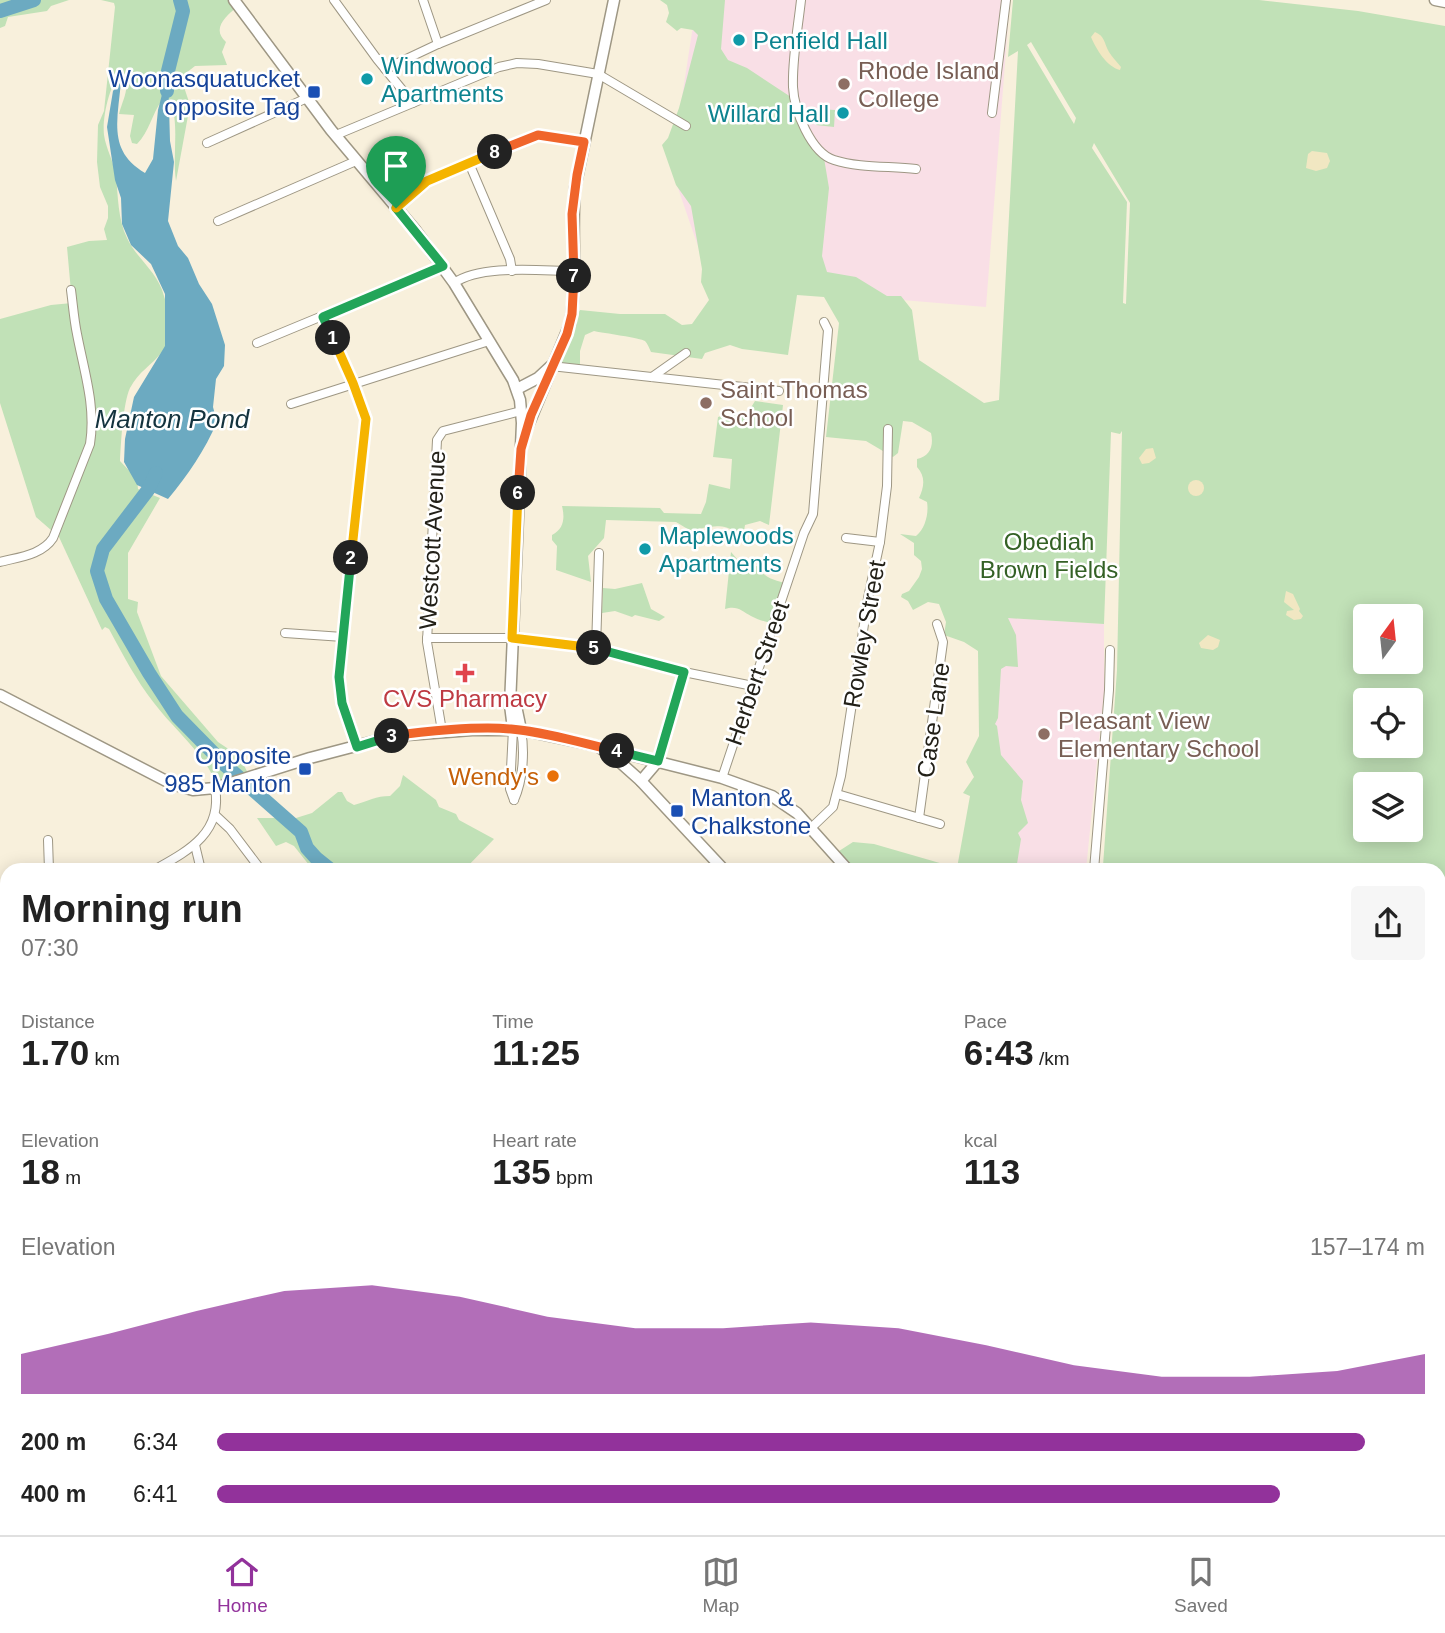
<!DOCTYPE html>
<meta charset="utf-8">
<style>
body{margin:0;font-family:Helvetica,sans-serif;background:#f6f6f6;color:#222;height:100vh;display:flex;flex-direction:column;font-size:26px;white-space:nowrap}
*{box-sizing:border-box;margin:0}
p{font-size:23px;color:#767676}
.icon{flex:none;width:38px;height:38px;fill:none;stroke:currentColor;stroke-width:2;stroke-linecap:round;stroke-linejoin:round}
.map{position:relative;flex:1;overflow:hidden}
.sheet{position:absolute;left:0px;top:863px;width:1446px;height:674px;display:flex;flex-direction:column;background:#fff;border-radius:21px 21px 0 0;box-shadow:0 4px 18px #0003}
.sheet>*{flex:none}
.needle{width:46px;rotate:15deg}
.tools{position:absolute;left:1353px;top:604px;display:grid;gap:14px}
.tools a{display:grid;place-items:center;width:70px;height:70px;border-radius:7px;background:#fff;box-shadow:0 4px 18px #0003;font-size:35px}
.pin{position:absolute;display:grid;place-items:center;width:60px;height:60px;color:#fff;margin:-72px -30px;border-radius:50% 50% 50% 0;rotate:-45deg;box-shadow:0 0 7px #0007}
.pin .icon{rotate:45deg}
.km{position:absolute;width:35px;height:35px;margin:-18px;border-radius:50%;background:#222;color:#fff;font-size:19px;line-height:35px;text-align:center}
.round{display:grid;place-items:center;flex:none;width:74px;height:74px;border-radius:7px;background:#f6f6f6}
.summary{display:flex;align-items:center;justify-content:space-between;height:119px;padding:0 21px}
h1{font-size:38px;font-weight:700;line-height:52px}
.stats{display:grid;grid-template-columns:repeat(3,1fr);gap:10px;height:119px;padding:7px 21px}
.stats div{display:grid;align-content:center}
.stats b{font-size:35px;font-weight:700}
.stats small{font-size:19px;font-weight:400}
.stats p{font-size:19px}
.chart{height:196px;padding:14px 21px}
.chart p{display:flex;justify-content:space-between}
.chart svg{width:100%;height:126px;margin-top:7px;fill:#92329b;opacity:.7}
ul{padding:0 21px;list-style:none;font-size:23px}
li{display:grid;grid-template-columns:112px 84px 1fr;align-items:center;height:52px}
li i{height:18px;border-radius:9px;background:#92329b}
.tabs{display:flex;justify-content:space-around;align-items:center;height:98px;border-top:2px solid #e0e0e0;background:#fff;font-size:19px;color:#767676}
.tabs a{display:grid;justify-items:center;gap:4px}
.tabs .selected{color:#92329b}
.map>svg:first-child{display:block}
.education{fill:#f9dfe6}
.green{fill:#c1e1b7;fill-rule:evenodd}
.sand{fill:#f1e7c2}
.water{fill:#6caac1}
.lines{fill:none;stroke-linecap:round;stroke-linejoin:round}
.river{stroke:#6caac1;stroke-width:14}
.street-casing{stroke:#9e9784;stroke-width:10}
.secondary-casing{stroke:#9e9784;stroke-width:13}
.street{stroke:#fff;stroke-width:8}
.secondary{stroke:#fff;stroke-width:10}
.split-1-casing{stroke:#fff;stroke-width:14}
.split-2-casing{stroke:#fff;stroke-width:14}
.split-3-casing{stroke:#fff;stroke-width:14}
.split-4-casing{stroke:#fff;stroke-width:14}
.split-5-casing{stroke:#fff;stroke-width:14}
.split-6-casing{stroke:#fff;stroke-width:14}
.split-7-casing{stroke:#fff;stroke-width:14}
.split-8-casing{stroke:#fff;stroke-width:14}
.split-9-casing{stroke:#fff;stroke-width:14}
.split-1{stroke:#22a559;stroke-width:9}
.split-2{stroke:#f5b400;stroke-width:9}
.split-3{stroke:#22a559;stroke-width:9}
.split-4{stroke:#f0652b;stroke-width:9}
.split-5{stroke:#22a559;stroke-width:9}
.split-6{stroke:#f5b400;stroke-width:9}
.split-7{stroke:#f0652b;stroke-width:9}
.split-8{stroke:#f0652b;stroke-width:9}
.split-9{stroke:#f5b400;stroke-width:9}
.culture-dot{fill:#0f9aa8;stroke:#fff;stroke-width:2.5}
.education-dot{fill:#8d6e63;stroke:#fff;stroke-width:2.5}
.transit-dot{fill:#1a4fb4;stroke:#fff;stroke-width:2.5}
.health-dot{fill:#e0444e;stroke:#fff;stroke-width:2.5}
.food-dot{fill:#e8710a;stroke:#fff;stroke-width:2.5}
.labels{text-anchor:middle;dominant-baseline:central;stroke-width:5;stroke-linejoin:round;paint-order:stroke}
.culture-label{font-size:24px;fill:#0d838f;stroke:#fff;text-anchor:start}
.education-label{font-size:24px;fill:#785e54;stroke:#fff;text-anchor:start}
.transit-label{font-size:24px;fill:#164399;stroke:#fff;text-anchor:end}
.street-label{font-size:24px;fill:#222018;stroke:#fff}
.park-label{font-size:24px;fill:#346125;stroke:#fff}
.health-label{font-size:24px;fill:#be3a42;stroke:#fff}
.food-label{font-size:24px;fill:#c56008;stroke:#fff;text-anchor:end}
.water-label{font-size:26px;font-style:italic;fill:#14333e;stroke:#fff}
</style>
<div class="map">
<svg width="1445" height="1535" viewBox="0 0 1445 1535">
<rect width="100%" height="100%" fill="#f8f0dc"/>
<!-- education -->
<g class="education">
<path d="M697,0H1010L986,307L711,284L671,168Z"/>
<path d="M987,616L1104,624V692L1086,870H974Z"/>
</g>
<!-- green -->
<g class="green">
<path d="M0,0H69L51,6L47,11L8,17L5,26L0,28Z"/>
<path d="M101,0H233L237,7C226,16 211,29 226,42L222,52L227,65L195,66L186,73L184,87L190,105L176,181C172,154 180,125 170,100H162C152,114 149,132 137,144L132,143L130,136L134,115L119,114C124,95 131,89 122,69C110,84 102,116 104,135C106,149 114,162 116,176C118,196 118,220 127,238C136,258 158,272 164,296C169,312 173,338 162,352C151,366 139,371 130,388C123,403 121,443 120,461L137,479L138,489L160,498L128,553V599L138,602L137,612L161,676L218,742L239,756L250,777L219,790C207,755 176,732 154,703C136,680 123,655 109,629L105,627L102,630L59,537L36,517L0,403V319L51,305L72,303L67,247L89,241L107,240L104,229L108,218V206L100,187L97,162L98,125L104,111L115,7L114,3Z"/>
<path d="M660,0H725L721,49L728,60L747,68L797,101L802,117L824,158L829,188L822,256L827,272L856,277L887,296H901L912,310L919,360L984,403L999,400L1018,51L1008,57L1013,0H1259L1358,11L1445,26V1194L1438,1191V870H1117L1103,866L1117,670L1122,431L1120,434L1111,432L1104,624L1008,618L1016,635L1018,667L1006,666L1001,669L998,718L995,724L997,726L1001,755L1023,781L1021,800L1028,823L1018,833L1021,839L1016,870H855L839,851L853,842L874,844L957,868L970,796L963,793L974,777L966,762L979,736L978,651L964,642L944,635L946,622L939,604L928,602L913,610L908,601L901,597L902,594L909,591L919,577L922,569L921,561L914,555V543L900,534L916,536C925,529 929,514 927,502L919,498C924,487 926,477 917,467V459C930,456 934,446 931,433L912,422L903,421L898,453L893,457L866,441L826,437L839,323L824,297L797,295L788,355L742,349L730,345L705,353L702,359L651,352C649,348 648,344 645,341C641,338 603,333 594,331L585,335L580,351V370L556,363L571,321L576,317L580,310L620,314H665L682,325L692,324L709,300L701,282L702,269L691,206L676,185L662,145L668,138L679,108L698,35L693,30L681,28L677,31L666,22L669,13L667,5ZM1031,42L1076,118L1074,124L1027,45ZM1094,143L1130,203L1126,304L1123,303L1127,202L1092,148ZM1365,616H1410V662H1365ZM1365,700H1410V746H1365ZM1365,784H1410V830H1365Z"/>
<path d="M818,109L835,110L834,127L816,125Z"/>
<path d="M755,401L783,405L769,525L760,521L745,525L744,531L737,533C723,522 707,527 691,531L676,522L606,520L604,538L588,556L591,582L556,570L557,546L552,540V535C564,529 565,518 562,506L660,508L664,513L701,514L706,502L709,484L730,489L732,459L713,457L718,417L732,413L747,414Z"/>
<path d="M731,552L744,567L759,566C763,579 776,580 788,584L774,624C767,622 758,620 751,616C742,611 737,605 725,609Z"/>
<path d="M642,583L651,609L665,617L659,621L635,615L632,617L615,611L602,613L603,588L615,589Z"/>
<path d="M403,775L436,800L439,807L456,814L459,820L494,839L464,870H313L294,846L286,842L276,846L257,818H296L312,813L338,792H342L347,801L354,805C368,801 376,796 390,796L400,786Z"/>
<path d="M496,1530H675L677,1535H496Z"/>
<path d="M751,1530H811L818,1535H752Z"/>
</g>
<!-- sand -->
<g class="sand">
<path d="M1095,32C1105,36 1104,43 1109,52C1112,57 1117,62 1121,67L1120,70C1107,67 1096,49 1091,37Z"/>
<path d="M1312,151L1327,153L1330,161L1327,168L1316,171L1306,168L1308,154Z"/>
<path d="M1153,448L1156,458L1149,463L1142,464L1139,458L1146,449Z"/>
<circle cx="1196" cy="488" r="8"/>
<path d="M1286,591L1293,594L1300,609L1299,611L1303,616L1301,619L1294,620L1286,615L1287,611L1294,610L1284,602Z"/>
<path d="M1208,635L1220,640L1218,647L1213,650L1201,648L1199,643Z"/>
</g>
<!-- water -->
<path class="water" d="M168,71L170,141L174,162L168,221L178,246L188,258L199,284L212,304L225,345L224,366L216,379L213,407L217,422C205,450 188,475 168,499L137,485L124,462L125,439L134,397L165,346V294L151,264L131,245L122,224L121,198L115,180L107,127L113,91L121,81C118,119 107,151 145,173L153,159L158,110Z"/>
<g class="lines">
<!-- river -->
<g class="river">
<path d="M0,11L34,0"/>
<path d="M167,91L168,71L183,11L180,0"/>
<path d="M156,473L148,490L103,549L97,571L106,599L149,673L177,716L225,765L301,832L307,848L316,858L331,870"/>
</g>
<defs>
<g id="street">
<path d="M334,0L377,59L413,103"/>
<path d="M423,0L438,44"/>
<path d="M801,0C798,28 792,59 793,87C794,110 811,153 834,160C859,168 890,166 916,169"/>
<path d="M385,69L438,44L546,0"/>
<path d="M992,113L1006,0"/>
<path d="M336,135L499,67L517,63L538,64L598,74L686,126"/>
<path d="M207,143L307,98"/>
<path d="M469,163L510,259L512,271"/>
<path d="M395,208L427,181L533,136L545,135L584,142"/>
<path d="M218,221L356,161"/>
<path d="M454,283C482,264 541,271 574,271"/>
<path d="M323,317L346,365L366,419L339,677L342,703L357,747"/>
<path d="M257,343L443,266"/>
<path d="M551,366L779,391"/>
<path d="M652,377L686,353"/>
<path d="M291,404L489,341"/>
<path d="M846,538L880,542"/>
<path d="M0,562C19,557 42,555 53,538L90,444C96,406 84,371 77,334C74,320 73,305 71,290"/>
<path d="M285,633L343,637"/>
<path d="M427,638H512L556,642L596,648L684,672L753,686"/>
<path d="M596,648L599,553"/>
<path d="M513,729L510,789L514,800"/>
<path d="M442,731L427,642L437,440L443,431L521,411"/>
<path d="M658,761L684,672"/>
<path d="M722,778L804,533L813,514L828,330L824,322"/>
<path d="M837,794L940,824"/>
<path d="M514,800C523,780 525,752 521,730"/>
<path d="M215,815L230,829L261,870"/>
<path d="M919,818L943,642L937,624"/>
<path d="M811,828L833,807L841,776L868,598L880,542L887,486L888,429"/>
<path d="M48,840L49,870"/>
<path d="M195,845L201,870"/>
<path d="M154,870C188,851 223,833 215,788"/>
<path d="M1094,870L1109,690L1110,650"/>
<path d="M0,912L7,911"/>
<path d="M0,982H7"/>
<path d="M0,1068L7,1067"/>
<path d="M0,1149L7,1148"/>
<path d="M0,1230L7,1229"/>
<path d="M1438,1309L1445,1284"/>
<path d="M0,1315L7,1313"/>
<path d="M0,1399L7,1398"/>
<path d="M0,1483L7,1482"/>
<path d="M1438,1496L1445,1461"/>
<path d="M156,1530L157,1535"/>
<path d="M1096,1530L1098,1535"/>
<path d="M1184,1530L1202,1535"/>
<path d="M484,1535L485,1530"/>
<path d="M1130,1535L1139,1530"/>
<path d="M1225,1535L1227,1530"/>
<path d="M1370,1535L1372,1530"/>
<path d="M1432,1535V1530"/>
</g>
<g id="secondary">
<path d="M234,0L331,130L416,231L454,283L513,380L520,400L522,423L510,705L513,729"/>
<path d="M1435,0L1445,2"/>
<path d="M517,389L538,378L551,366"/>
<path d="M525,433L570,324C578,279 571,233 575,188L614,0"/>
<path d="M0,695L172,784L193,790L215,788L310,758L394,736L472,730H521L597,746L613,756L641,781L724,870"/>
<path d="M515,701L521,730"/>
<path d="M607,749L722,778L772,796L797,813L848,870"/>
<path d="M641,781L658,761"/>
<path d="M1438,1203L1445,1206"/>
<path d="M874,1530L876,1535"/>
<path d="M1298,1535L1299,1530"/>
</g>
</defs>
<!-- street casing -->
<use href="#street" class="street-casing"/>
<!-- secondary casing -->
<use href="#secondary" class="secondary-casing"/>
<!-- street -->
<use href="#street" class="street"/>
<!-- secondary -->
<use href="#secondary" class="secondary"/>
</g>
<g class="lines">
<defs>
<path id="split-1" d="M333,338L323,317L443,266L396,208"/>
<path id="split-2" d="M333,338L353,383L366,419L351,558"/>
<path id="split-3" d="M351,558L339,677L342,703L357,747L392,736"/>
<path id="split-4" d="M392,736C424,731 478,726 511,729C546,732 582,743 617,751"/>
<path id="split-5" d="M594,648L684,672L658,761L617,751"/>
<path id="split-6" d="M518,493L512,638L594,648"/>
<path id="split-7" d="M518,493L521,449L531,415L567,334L572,314L574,276"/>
<path id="split-8" d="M495,152L538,135L584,142L577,175L572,214L574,276"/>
<path id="split-9" d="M396,208L427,181L495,152"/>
</defs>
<!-- split-1 casing -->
<use href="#split-1" class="split-1-casing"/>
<!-- split-2 casing -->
<use href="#split-2" class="split-2-casing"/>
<!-- split-3 casing -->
<use href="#split-3" class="split-3-casing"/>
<!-- split-4 casing -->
<use href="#split-4" class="split-4-casing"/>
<!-- split-5 casing -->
<use href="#split-5" class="split-5-casing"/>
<!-- split-6 casing -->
<use href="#split-6" class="split-6-casing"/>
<!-- split-7 casing -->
<use href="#split-7" class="split-7-casing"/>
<!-- split-8 casing -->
<use href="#split-8" class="split-8-casing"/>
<!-- split-9 casing -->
<use href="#split-9" class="split-9-casing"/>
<!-- split-1 -->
<use href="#split-1" class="split-1"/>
<!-- split-2 -->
<use href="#split-2" class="split-2"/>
<!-- split-3 -->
<use href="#split-3" class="split-3"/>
<!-- split-4 -->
<use href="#split-4" class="split-4"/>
<!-- split-5 -->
<use href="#split-5" class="split-5"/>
<!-- split-6 -->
<use href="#split-6" class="split-6"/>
<!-- split-7 -->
<use href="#split-7" class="split-7"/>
<!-- split-8 -->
<use href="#split-8" class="split-8"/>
<!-- split-9 -->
<use href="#split-9" class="split-9"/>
</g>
<!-- markers -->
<g class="culture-dot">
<circle cx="739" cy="40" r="7"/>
<circle cx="367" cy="79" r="7"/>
<circle cx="843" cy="113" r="7"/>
<circle cx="645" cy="549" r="7"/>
</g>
<g class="education-dot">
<circle cx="844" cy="84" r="7"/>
<circle cx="706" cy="403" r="7"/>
<circle cx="1044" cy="734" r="7"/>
</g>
<g class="transit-dot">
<rect x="307" y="85" width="14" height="14" rx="3.5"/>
<rect x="298" y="762" width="14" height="14" rx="3.5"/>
<rect x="670" y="804" width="14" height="14" rx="3.5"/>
</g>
<path class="health-dot" d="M461.5 662.5h7v7h7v7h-7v7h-7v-7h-7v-7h7z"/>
<circle class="food-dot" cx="553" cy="776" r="7"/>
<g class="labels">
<!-- culture labels -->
<g class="culture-label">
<text x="753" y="40">Penfield Hall</text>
<text x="381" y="65">Windwood<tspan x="381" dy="28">Apartments</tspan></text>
<text x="829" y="113" text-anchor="end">Willard Hall</text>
<text x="659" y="535">Maplewoods<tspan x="659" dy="28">Apartments</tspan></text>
</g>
<!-- education labels -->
<g class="education-label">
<text x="858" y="70">Rhode Island<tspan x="858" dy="28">College</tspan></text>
<text x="720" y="389">Saint Thomas<tspan x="720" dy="28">School</tspan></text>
<text x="1058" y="720">Pleasant View<tspan x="1058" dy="28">Elementary School</tspan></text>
</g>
<!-- transit labels -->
<g class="transit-label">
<text x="300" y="78">Woonasquatucket<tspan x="300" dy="28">opposite Tag</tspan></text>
<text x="291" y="755">Opposite<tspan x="291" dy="28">985 Manton</tspan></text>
<text x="691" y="797" text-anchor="start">Manton &amp;<tspan x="691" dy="28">Chalkstone</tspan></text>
</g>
<!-- street labels -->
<g class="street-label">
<text transform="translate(432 540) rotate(-87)">Westcott Avenue</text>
<text transform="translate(864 634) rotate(-80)">Rowley Street</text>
<text transform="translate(757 673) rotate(-71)">Herbert Street</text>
<text transform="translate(933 720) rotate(-82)">Case Lane</text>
</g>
<!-- park labels -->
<g class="park-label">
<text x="1049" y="541">Obediah<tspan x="1049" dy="28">Brown Fields</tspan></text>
</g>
<!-- health labels -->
<g class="health-label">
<text x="465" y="698">CVS Pharmacy</text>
</g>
<!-- food labels -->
<g class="food-label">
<text x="539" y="776">Wendy's</text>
</g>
<!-- water labels -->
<g class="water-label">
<text x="172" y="419">Manton Pond</text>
</g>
</g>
</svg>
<div class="tools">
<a><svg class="needle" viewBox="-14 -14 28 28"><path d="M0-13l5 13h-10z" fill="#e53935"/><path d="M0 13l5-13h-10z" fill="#767676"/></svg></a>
<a><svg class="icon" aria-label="locate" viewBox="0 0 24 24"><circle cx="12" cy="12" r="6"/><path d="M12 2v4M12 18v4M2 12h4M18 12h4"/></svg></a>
<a><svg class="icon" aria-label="layers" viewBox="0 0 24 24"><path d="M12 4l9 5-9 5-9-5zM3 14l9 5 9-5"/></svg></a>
</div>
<div class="pin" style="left:396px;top:208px;background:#1e9e55"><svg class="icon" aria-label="arrive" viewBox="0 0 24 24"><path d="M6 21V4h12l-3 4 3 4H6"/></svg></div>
<b class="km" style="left:333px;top:338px">1</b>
<b class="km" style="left:351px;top:558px">2</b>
<b class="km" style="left:392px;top:736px">3</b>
<b class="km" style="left:617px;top:751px">4</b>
<b class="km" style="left:594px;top:648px">5</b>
<b class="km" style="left:518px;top:493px">6</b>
<b class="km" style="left:574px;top:276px">7</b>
<b class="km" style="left:495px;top:152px">8</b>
<section class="sheet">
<div class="summary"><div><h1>Morning run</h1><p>07:30</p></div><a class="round"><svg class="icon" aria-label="share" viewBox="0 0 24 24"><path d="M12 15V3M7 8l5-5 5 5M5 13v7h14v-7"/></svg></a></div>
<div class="stats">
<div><p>Distance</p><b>1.70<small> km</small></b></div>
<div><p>Time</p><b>11:25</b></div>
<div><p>Pace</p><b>6:43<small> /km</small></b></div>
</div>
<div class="stats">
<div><p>Elevation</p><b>18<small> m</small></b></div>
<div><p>Heart rate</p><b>135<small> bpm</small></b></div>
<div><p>kcal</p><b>113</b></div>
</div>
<div class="chart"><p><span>Elevation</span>157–174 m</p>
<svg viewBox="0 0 160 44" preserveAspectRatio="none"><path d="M0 44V30L10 23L20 15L30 8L40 6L50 10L60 17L70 21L80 21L90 19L100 21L110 27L120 34L130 38L140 38L150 36L160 30V44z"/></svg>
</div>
<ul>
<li><b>200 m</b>6:34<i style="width:95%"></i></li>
<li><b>400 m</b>6:41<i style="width:88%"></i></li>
</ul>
</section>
</div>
<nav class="tabs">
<a class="selected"><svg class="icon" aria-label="home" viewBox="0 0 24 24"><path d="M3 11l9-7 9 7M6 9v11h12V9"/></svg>Home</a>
<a><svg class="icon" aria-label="map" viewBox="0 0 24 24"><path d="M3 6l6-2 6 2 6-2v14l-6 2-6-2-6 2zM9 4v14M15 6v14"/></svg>Map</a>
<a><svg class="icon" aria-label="saved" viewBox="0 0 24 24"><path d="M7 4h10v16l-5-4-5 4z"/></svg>Saved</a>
</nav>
